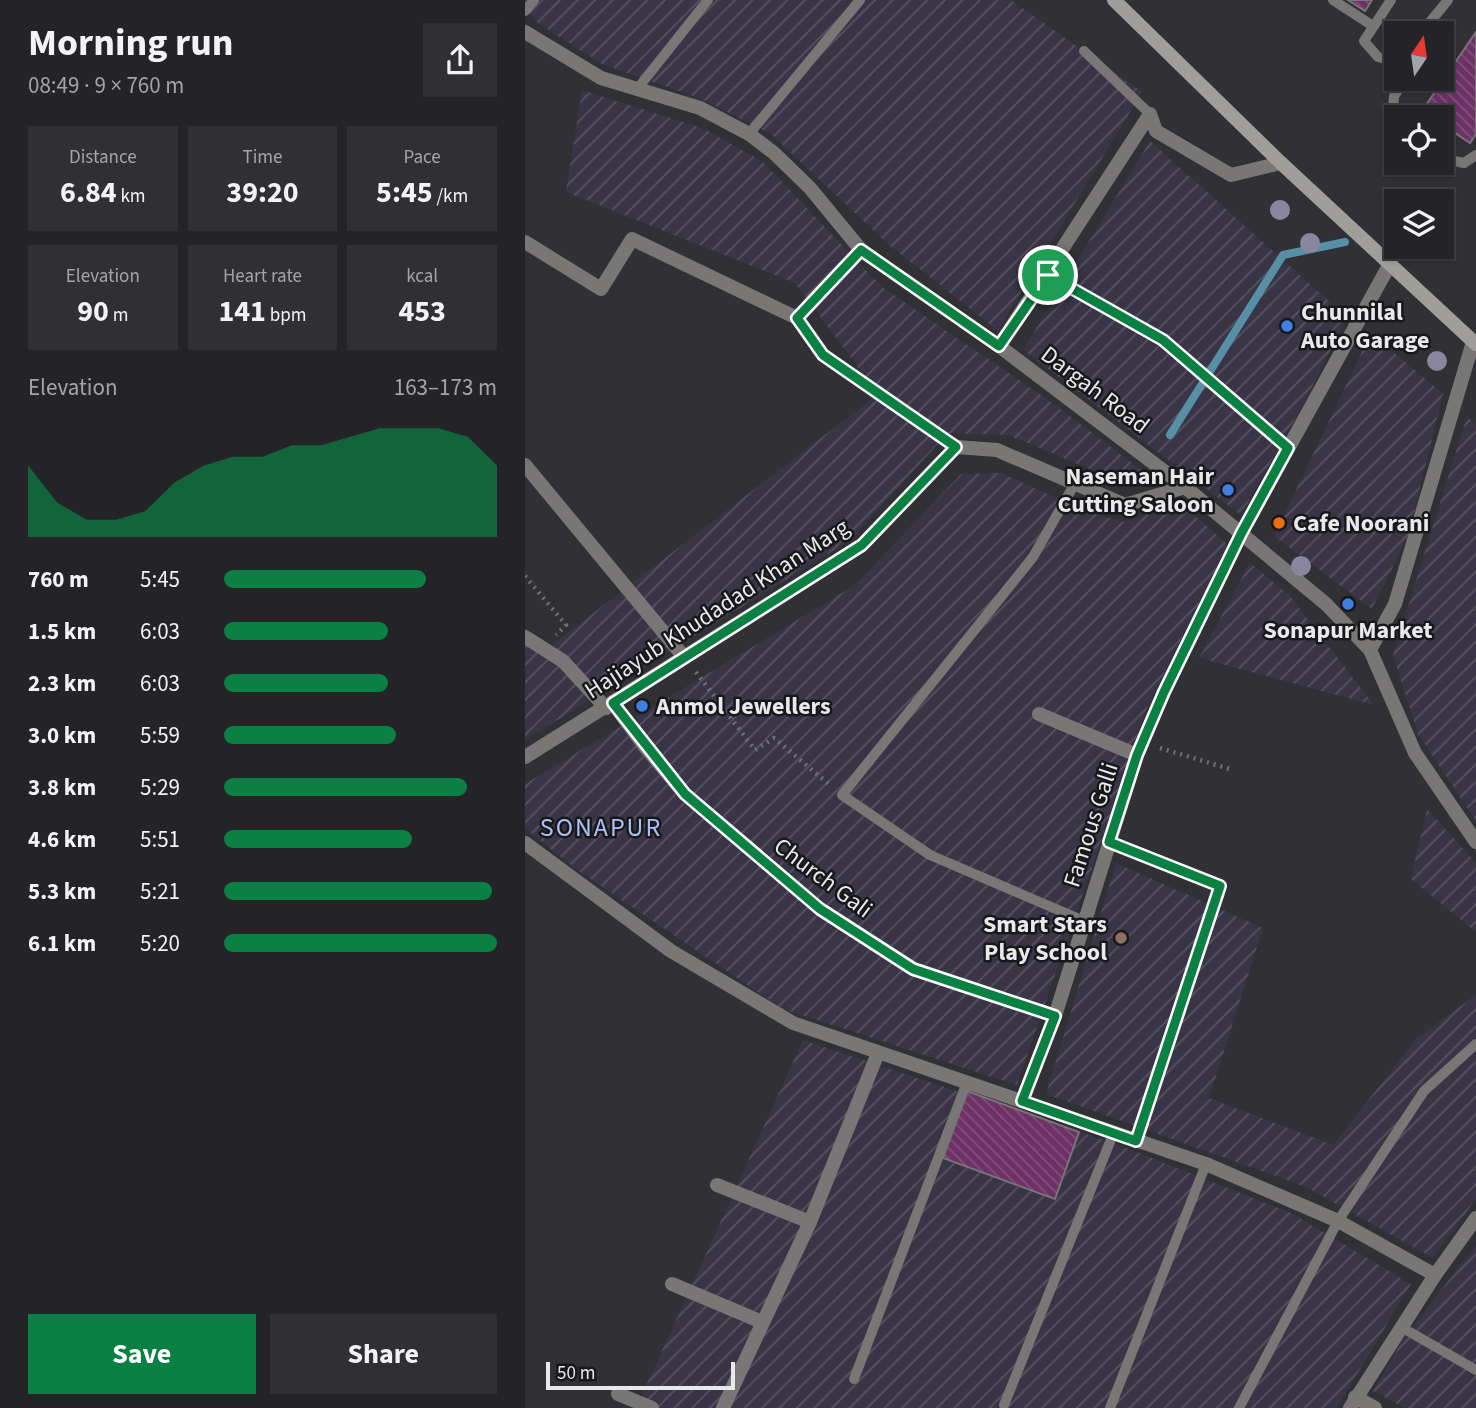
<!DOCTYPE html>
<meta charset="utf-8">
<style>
body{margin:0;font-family:"Source Sans 3",sans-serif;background:#303034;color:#f1f3f6;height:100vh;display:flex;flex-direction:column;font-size:26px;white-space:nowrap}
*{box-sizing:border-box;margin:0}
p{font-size:23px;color:#a3a4a8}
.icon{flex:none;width:38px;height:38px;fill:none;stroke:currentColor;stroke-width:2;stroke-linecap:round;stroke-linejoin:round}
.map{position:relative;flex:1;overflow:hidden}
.sheet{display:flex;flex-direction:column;background:#242428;width:525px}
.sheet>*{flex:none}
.needle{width:46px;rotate:13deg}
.fabs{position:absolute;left:859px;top:21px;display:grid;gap:14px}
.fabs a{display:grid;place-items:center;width:70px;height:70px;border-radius:0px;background:#242428;box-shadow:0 2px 5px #0004,0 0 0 2px #414145;font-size:35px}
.scale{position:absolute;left:21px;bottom:18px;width:189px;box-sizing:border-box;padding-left:7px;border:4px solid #e9e9ec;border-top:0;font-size:19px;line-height:24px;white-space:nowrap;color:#e9e9ec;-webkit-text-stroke:5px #18181a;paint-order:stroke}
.pin{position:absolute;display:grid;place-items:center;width:60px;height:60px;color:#fff;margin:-30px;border:4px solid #fff;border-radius:50%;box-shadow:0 2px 7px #0007}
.round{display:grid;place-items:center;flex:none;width:74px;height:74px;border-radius:0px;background:#303034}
.head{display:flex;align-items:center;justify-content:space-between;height:119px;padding:0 28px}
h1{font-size:38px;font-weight:700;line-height:52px}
.stats{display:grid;grid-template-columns:repeat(3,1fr);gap:10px;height:119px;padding:7px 28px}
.stats div{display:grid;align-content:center;border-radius:0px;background:#303034;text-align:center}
.stats b{font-size:30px;font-weight:700}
.stats small{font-size:19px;font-weight:400}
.stats p{font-size:19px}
.chart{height:196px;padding:14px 28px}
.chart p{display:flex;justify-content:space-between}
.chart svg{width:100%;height:126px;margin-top:7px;fill:#0b8043;opacity:.7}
.button{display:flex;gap:14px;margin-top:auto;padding:14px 28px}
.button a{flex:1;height:80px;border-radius:0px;background:#0b8043;color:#fff;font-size:28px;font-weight:700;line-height:80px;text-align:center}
.button a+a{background:#303034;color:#f1f3f6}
ul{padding:0 28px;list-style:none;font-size:23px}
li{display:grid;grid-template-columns:112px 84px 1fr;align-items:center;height:52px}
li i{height:18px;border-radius:9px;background:#0b8043}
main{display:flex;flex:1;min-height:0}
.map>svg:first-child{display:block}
.industrial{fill:url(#industrial-furrows)}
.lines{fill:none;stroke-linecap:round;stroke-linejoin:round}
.stream{stroke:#5790a5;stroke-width:8}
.building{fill:url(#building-back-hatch);stroke:#797478;stroke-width:2}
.path{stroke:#707074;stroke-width:4.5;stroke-dasharray:2 5;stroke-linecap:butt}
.lane{stroke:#787775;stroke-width:10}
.street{stroke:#787775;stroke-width:14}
.secondary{stroke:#9f9e9b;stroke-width:14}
.tree{fill:#8987a0}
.route-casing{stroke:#fff;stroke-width:14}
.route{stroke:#0b8043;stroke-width:9}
.shop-dot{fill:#3f7fe0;stroke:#18181a;stroke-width:2.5}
.food-dot{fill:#e8710a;stroke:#18181a;stroke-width:2.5}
.education-dot{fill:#8d6e63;stroke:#18181a;stroke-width:2.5}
.labels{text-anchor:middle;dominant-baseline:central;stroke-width:5;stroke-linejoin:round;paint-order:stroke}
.poi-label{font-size:24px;font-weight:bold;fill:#e9e9ec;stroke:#18181a;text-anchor:start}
.street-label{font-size:24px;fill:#e9e9ec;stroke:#18181a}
.neighbourhood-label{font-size:26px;letter-spacing:2px;fill:#abc0f6;stroke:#18181a}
</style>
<main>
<section class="sheet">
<div class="head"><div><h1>Morning run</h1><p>08:49 · 9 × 760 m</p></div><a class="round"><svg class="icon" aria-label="share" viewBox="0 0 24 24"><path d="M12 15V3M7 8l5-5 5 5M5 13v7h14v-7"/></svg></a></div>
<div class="stats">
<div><p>Distance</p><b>6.84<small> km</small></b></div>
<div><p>Time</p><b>39:20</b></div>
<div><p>Pace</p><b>5:45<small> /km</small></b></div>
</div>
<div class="stats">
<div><p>Elevation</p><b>90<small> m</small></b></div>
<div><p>Heart rate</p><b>141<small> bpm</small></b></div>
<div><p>kcal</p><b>453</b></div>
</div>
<div class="chart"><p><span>Elevation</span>163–173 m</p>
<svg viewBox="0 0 160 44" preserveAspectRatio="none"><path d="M0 44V19L10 32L20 38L30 38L40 35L50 25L60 19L70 16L80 16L90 12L100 12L110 9L120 6L130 6L140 6L150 9L160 19V44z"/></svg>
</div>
<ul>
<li><b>760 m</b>5:45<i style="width:74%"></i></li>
<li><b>1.5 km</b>6:03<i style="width:60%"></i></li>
<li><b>2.3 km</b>6:03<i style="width:60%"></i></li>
<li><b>3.0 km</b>5:59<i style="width:63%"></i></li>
<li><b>3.8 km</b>5:29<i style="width:89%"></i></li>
<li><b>4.6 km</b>5:51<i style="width:69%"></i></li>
<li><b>5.3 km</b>5:21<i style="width:98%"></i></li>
<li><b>6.1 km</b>5:20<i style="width:100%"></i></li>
</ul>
<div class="button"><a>Save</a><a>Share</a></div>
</section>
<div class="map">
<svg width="951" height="1408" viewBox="0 0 951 1408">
<defs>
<pattern id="industrial-furrows" width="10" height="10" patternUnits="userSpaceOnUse" patternTransform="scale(1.75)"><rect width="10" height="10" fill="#3a3546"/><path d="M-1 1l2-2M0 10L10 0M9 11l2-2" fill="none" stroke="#565261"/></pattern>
<pattern id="building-back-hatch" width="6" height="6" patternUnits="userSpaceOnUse" patternTransform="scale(1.75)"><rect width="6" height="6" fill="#6c3165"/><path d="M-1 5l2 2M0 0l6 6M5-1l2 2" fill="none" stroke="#814f7b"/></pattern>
</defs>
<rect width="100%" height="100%" fill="#303035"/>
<!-- industrial -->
<g class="industrial">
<path d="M0,0H486L617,92L473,331L364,245L246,134L174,98L77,64L13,23L0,9Z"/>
<path d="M57,90L180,129L238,162L357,287L522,399L622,474L589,479L483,435L423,433L324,541L0,740V635L23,648L353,394L270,283L41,192Z"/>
<path d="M625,141L822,317L779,403L716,515L498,350Z"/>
<path d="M846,333L918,394L883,536L847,609L749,536Z"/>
<path d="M942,416L951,425V821L893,734L868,655Z"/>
<path d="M476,473L563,512L599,522L656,503L703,545L622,708L492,1085L258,1009L51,869L0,828V784L330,585L436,474Z"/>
<path d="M725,563L764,595L849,705L674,658Z"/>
<path d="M902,809L951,863V932L886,879Z"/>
<path d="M591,863L738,928L684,1098L808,1145L892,1038L951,995V1199L908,1258L781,1187L521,1094Z"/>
<path d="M278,1040L594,1145L766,1213L886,1284L812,1408H111Z"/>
<path d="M951,1245V1408H880L848,1391L879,1338Z"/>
</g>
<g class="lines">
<!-- stream -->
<path class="stream" d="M645,435L758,255L820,242"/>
</g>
<!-- building -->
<g class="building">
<path d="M823,0H847L840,11Z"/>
<path d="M951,32V134L945,143L917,124V117H907L897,111Z"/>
<path d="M442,1091L554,1132L530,1199L418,1158Z"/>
</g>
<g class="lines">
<!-- path -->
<g class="path">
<path d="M283,333L298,355L416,437"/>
<path d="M712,402L749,435"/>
<path d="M0,576L41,625L31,635"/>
<path d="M171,672L230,750L249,738L306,786"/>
<path d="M635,748L708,770"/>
<path d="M602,849L681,880"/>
</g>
<!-- lane -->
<g class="lane">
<path d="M808,0L848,26"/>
<path d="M866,0L839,41L853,57L872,62"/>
<path d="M0,11L9,0"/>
<path d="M896,33L923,0"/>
<path d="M559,51L625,114"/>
<path d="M113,88L183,0"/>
<path d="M877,117L868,109L869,96L881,79"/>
<path d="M224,134L335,0"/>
<path d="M917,151L929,161L939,163L951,155"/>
<path d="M523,275L638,339L701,392"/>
<path d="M549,485L508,557L317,795L405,855L559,921"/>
<path d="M611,1141L695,886"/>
<path d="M876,1327L951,1370"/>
<path d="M329,1379L442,1082"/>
<path d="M479,1405L589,1132"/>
<path d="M585,1408L681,1164"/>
<path d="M714,1408L813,1221L899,1091L951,1044"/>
</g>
<!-- street -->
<g class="street">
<path d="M0,32L76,78L175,108L224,134L249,153L285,188L336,250L474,346L660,487L801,604L845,650L890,753L951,842"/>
<path d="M0,242L76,289L107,239L272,318L336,250"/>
<path d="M474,346L625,114L631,131L706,175L756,163"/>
<path d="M0,465L159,657"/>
<path d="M0,637L38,661L81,708"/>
<path d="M845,650L870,604L948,342"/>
<path d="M88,703L121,748L160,794L295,909L389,969L530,1016"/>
<path d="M514,714L612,755"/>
<path d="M0,757L337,545L431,447L472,450L600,505L660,487"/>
<path d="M0,843L146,951L268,1023L681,1164L813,1221L910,1275"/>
<path d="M497,1101L530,1016L612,755L639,692L717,532L866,262"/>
<path d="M192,1185L285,1222"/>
<path d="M147,1284L237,1322"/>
<path d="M93,1394L127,1408"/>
<path d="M830,1397L850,1408"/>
<path d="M198,1408L285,1222L353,1053"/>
<path d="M825,1408L910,1275L951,1218"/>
</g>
<!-- secondary -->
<path class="secondary" d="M589,0L756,163L951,344"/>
</g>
<!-- trees -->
<g class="tree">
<circle cx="755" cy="210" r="10"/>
<circle cx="785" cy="243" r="10"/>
<circle cx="912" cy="361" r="10"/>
<circle cx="776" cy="566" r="10"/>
</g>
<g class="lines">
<defs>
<path id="route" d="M336,250L474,346L523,275L638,340L763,448L717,532L639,692L612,755L584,842L695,886L611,1141L497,1101L530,1016L388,969L295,909L160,794L88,703L337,545L431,447L298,355L272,318Z"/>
</defs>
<!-- route casing -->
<use href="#route" class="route-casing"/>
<!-- route -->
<use href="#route" class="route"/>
</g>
<!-- markers -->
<g class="shop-dot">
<circle cx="762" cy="326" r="7"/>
<circle cx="703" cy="490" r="7"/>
<circle cx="823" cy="604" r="7"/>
<circle cx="117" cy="706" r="7"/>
</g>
<circle class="food-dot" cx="754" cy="523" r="7"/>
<circle class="education-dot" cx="596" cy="938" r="7"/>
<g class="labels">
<!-- poi labels -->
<g class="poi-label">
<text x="776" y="312">Chunnilal<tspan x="776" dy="28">Auto Garage</tspan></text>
<text x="689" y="476" text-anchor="end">Naseman Hair<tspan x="689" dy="28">Cutting Saloon</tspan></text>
<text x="768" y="523">Cafe Noorani</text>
<text x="823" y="630" text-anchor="middle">Sonapur Market</text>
<text x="131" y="706">Anmol Jewellers</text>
<text x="582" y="924" text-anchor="end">Smart Stars<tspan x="582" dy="28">Play School</tspan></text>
</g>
<!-- street labels -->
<g class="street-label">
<text transform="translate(570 390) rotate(37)">Dargah Road</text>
<text transform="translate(192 609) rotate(-33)">Hajiayub Khudadad Khan Marg</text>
<text transform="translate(566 825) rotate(-72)">Famous Galli</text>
<text transform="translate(298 878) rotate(37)">Church Gali</text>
</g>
<!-- neighbourhood labels -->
<g class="neighbourhood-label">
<text x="76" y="827">SONAPUR</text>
</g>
</g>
</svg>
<div class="fabs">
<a><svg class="needle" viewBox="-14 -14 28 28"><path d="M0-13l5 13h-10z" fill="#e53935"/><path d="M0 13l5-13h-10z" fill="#a3a4a8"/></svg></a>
<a><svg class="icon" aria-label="locate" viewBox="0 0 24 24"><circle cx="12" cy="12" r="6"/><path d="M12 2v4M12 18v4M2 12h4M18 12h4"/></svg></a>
<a><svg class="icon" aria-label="layers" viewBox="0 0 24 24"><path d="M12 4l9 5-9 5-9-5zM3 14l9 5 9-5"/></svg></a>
</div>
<div class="scale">50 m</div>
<div class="pin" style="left:523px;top:275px;background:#1e9e55"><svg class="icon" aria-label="arrive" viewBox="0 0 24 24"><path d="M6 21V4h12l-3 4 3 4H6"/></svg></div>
</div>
</main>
